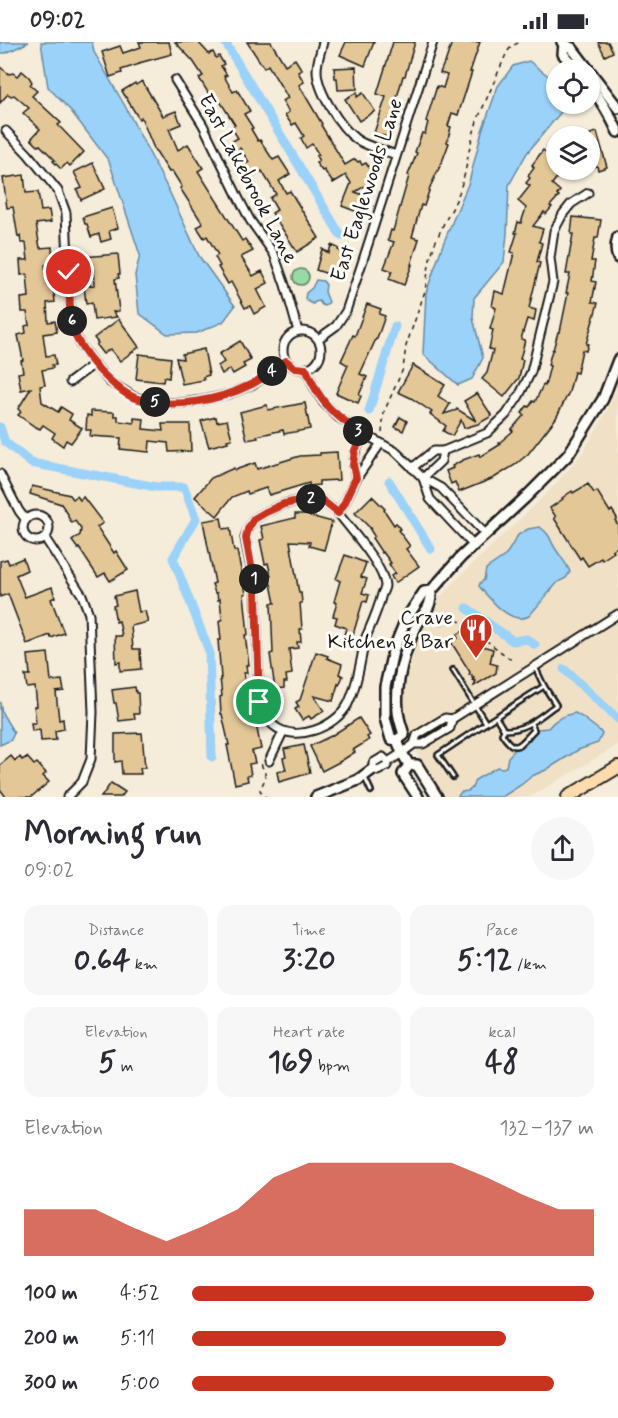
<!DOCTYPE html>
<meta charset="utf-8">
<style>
body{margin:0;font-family:Mynerve,sans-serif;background:#f7f7f7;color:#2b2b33;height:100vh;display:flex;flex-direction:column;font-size:22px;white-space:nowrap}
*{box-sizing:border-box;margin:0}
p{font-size:20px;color:#7c7c81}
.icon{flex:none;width:33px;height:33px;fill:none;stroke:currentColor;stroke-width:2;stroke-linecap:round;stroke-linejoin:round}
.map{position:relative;height:755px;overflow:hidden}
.panel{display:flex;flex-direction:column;background:#fff;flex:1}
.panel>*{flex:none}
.controls{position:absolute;left:546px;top:18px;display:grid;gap:12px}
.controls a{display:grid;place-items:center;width:54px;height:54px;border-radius:50%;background:#fff;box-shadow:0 2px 4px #0004;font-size:30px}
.pin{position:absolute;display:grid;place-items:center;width:51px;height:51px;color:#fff;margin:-26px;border:3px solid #fff;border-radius:50%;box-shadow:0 2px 6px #0007}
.km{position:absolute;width:30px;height:30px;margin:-15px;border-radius:50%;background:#222;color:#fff;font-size:16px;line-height:30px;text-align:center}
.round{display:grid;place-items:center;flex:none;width:63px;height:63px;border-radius:32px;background:#f7f7f7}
.head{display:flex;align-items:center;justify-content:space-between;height:102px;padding:0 24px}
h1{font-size:33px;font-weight:700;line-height:45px}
.metrics{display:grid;grid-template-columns:repeat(3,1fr);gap:9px;height:102px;padding:6px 24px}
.metrics div{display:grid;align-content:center;border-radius:15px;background:#f7f7f7;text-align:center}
.metrics b{font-size:30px;font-weight:700}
.metrics small{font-size:16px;font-weight:400}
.metrics p{font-size:16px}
.chart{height:168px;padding:12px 24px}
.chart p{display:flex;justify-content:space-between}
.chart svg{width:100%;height:108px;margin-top:6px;fill:#c8321e;opacity:.7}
ul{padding:0 24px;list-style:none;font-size:20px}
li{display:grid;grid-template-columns:96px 72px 1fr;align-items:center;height:45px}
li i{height:15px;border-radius:8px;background:#c8321e}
.status{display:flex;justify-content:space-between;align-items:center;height:42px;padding:0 30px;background:#fff;direction:ltr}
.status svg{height:16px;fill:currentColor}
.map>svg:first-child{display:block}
.built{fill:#f0e1c6}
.green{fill:#98daa5;stroke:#5a7b60;stroke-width:1.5}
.water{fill:#9bd2fa;stroke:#6889a1;stroke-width:1.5}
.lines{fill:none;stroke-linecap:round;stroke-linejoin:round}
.canal{stroke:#9bd2fa;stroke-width:9}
.building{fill:#e3c797;stroke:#1c1c1c;stroke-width:1.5}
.lane-casing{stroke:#1c1c1c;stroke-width:8}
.street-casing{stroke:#1c1c1c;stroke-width:11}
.secondary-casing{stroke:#1c1c1c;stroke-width:14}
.highway-casing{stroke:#1c1c1c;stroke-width:16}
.path{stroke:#1c1c1c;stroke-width:1.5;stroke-dasharray:4.5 4.5;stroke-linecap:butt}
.lane{stroke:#fdfcf7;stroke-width:3}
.street{stroke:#fdfcf7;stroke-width:7}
.secondary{stroke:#fdfcf7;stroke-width:9}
.highway{stroke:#fedbac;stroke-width:12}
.route-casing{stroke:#fff;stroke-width:12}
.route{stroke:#c8321e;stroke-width:8}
.labels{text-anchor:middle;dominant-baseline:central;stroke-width:6;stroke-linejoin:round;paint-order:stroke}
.street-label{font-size:21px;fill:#1c1c1c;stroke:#fdfcf7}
.poi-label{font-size:21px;fill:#1c1c1c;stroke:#fdfcf7;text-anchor:end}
</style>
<div class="status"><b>09:02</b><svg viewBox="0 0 49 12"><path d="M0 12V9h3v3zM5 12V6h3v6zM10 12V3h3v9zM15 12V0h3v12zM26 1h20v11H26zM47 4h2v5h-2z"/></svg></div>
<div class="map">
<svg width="618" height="755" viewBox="0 0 618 755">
<rect width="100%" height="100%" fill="#f5ecda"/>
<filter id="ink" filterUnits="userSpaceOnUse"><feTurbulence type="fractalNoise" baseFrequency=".0167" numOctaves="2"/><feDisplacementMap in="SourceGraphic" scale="12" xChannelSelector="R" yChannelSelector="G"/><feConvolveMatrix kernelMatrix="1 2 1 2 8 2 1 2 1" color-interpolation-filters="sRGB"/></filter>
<g filter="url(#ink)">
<!-- built -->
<path class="built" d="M618,346V703L530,755H444L420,717L404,679L402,653L404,628L414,597L432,564L456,538L549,449L570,426L583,410L603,376Z"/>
<!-- green -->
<circle class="green" cx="301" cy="235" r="8"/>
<!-- water -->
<g class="water">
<path d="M0,0H29L6,11H0Z"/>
<path d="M41,0H92L94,10L125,64L170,151L199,214L235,264L223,280L197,291L167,292L139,271L135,233L140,213L109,119L71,69L48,45Z"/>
<path d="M529,19L551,36L556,46V62H561V70L527,111L509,143L507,192L504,220L474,256L473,276L483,316L472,337L458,343L423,312L426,251L443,202L469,140L482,89L498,44L513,24Z"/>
<path d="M316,238L323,239L326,243L325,250L329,260L325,264L322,263L319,259L315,260L313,262L307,259L305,256L306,251L312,246Z"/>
<path d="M540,485C552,494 549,498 557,509C562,517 567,522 570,530L566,536L558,540L529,574C511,584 490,557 479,544L480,541L484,538L486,527L506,513L518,493L528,487Z"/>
<path d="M0,660L2,671L14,691L11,698L0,703Z"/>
<path d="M575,671L582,675L600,689L602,692L598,701L578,708L546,728L532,734L521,743L502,755H457L461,750L468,749L472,746L475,738L497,725L502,726L506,725L508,715L533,689L537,687L548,686C555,677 564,673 575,671Z"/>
</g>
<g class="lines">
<!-- canal -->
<g class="canal">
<path d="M225,0L341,194"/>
<path d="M369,369L395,284"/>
<path d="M0,385L5,400L31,421L156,445H184L196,477L173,516L209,609L212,715"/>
<path d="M389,439L431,507"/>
<path d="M467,566L513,599L527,597L535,603"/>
<path d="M564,627L618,677"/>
</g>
</g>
<!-- building -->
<g class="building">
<path d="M139,0H169L172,12L139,21L140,22L121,28L122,31L110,35L102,10L120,4L123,11L141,5Z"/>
<path d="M175,0H198L209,12L213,10L216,16L219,14L224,22L221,24L227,33L224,34L233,50L237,48L250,69L244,72L253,86L251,87L258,99L260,98L273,118L279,115L290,132L279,139L286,151L290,149L319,196L297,210L272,171L277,168L270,156L276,152L262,129L250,136L242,124L249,120L240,106L234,110L229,101L238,96L231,85L235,83L220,59L209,66L203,56L209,52L199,36L203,34L193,19Z"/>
<path d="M247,0H271L285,23L295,17L302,28L298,30L304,40L299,43L322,82L321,83L345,123L355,117L358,120L360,119L362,123L366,121L376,137L355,150L366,154L360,171L342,164L351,141L346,133L333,141L324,128L322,129L316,121L319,119L316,114L319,113L312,102L306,106L301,96L304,94L296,81L292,83L285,73L289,70L282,59L288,56L268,23L264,26Z"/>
<path d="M346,0H374L365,24L340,13Z"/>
<path d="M393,0H415L405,34H403L394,66H397L387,95L374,91L386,55L377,52Z"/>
<path d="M452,0H480L470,30H472L458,73L452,71L448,84L451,85L447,100L449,101L442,120L431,143L424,164L421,163L412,195L419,197L411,223H412L404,243L389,237L392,229L384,226L394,200L388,198L391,188L393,189L409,134L408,133L417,111L415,110L422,91L425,92L428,80L426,79L437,44L443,46L447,33L440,31L444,21H445Z"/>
<path d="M598,0H608L613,10L605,14Z"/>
<path d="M0,25L9,32L13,31L17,34L22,29L29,35L32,40L30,43L37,49L32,54L61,81L58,83L84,110L70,124L67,121L61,127L53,119L55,118L40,103L38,104L31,97L40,87L23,71L29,66L14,53L11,54L8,52L0,61Z"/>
<path d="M356,25L357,47L338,48L337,36H335L334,26Z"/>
<path d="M142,39L163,74L176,69L181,82L169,87L178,108L188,102L203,126L198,129L242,199L245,197L253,209L241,215L253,234L262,229L268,241L257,247L266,265L254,272L250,264L245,266L231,240L228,242L218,225L220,224L215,215L218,213L207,194L204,196L197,185L203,182L180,146L182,145L172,129L169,130L156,109H155L141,75L139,77L122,49L135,41L136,43Z"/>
<path d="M357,50V55L363,51L375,69L359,79L345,57Z"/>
<path d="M597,90L607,125L598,128L597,124L590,125V92Z"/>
<path d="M543,108L556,118V128H563L552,142L560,149L557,153L559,154L550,164L552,165L546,172L544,170L533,184L543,187L539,200L542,201L537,220L540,221L529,266L536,268L534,279L527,277L521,297L525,298L520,317L523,318L519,336L504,355L482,337L487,331L493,308L489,307L493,288L490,287L496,266L492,264L495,249L504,252L514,211L511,210L517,191H515L518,180L521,181L526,166L518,159L530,144L526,141L530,136L528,134L534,126L532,123Z"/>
<path d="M93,121L105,147L81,158L77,148L82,146L74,130Z"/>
<path d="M24,133L26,151L38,150L41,169L49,168L51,180L36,182L40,206L52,205L53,222L45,223L47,243L53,242L55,260L47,261L48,280L55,279L57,290L43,292L46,314L54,313L56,323H52L53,326L42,328L45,343L40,344L42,360L58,370L61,365L72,372L69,378L82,386L71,401L66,398L63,404L52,396L55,391L43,383L40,387L34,384L18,373L21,370L18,367L31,346L21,348L18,331L23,330L21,319L23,318L18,293L26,291L25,284L29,283L27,270H22L21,256L29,255L27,232L21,233L20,218H28L26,201H21L20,194L18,195L13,165L7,166L3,136Z"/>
<path d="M112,166L118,186L109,189L111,197L101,200L99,192L91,195L87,182H85L83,175Z"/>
<path d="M573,175L601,178L598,196H595L591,219H595L592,239L596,240L592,260L598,261L586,302H588L586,309L582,308L577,331L574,330L569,350L556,376L528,412L515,423L494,436L459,450L455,440L451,442L446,429L453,426L452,424L463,418L479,412L480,415L501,402L499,401L513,389L511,388L524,373L522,371L527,364L529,365L533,359L535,360L543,343L545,344L550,324L548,323L552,308H553L558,290H560L568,251H566L570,232H566L573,192H571Z"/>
<path d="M331,203L338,206V208L345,211L343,216L346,217L340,236L316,228L322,207L329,211Z"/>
<path d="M118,212L120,232H118L119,236L115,237L119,269L113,270L117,275L94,278L92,261L86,262L84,244L95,243L94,228L90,229L89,225H84L83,215Z"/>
<path d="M367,262L381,267L379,272L385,274L377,297H376L360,332L367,335L359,353L361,354L358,361L336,351L348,323L341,319L353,293L355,294Z"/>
<path d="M119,277L139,305L120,319L110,307L103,312L96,303L98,301L94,296Z"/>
<path d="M240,299L251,318L243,322L245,325L233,332L230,327L222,332L218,324L224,320L219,312Z"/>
<path d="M204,307L209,333L203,335L204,338L182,342L176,316L183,317L182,312Z"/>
<path d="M139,312L171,316L169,336L164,335L163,340L136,337Z"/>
<path d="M413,323L445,343L438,354L450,362L444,372L457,368V367L476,379L464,359L477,351L492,374L478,382L464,386L461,378L452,394L443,389L446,384L430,372L432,370L411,356L398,350Z"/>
<path d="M305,361L310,387L284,392L283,388L257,394L258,396L247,398L240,370L267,363L268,368Z"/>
<path d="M91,369L114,370V374H118V379L134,381V376L144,377L143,387L163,389L162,382H190L191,409L169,410L168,401L150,399L149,410L120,407L121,396L90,394L91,388H86L87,373L91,374Z"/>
<path d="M216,375L217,380L227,378L232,397L227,398L228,400L209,405L201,379Z"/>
<path d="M400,375L407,379L403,389L395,385Z"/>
<path d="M337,410L339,438L319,439V443L309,444V441L269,453L266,446L248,452L247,449L232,455L217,474L195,455L211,436L234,426L235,428L255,421L257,427L300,414L320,413V411Z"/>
<path d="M588,442L594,451L597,449L610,470L612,468L617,476L615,478L618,483V505L612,508L614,510L602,518L601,516L588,524L582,515L580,517L554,476L556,475L550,466L563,457L562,456L572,449L573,451Z"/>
<path d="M32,444L70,453L73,457L77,454L80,458L83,455L103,481L97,485L114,511L116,509L128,528L110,539L105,531L98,535L79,506L78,507L72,499L80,493L81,487L75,479L72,481L68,475V472L61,462L30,452Z"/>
<path d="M372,454L385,467L384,468L394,483L396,481L400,487L398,488L410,504L406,507L419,524L395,541L391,534L395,531L389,522L391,521L383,510L382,511L372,496L374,494L369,486H370L355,471Z"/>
<path d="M295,472H310V474L332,480L324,508L309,504L310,500L290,499L299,551H301L302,561H300L302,587H300L301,600H297L298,606L289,607L292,632L286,633L287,640H284V646L275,647L270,612L273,611L271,561H275L271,542H269L267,535L271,534L268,521L265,522L260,498L264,497L261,484L295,476Z"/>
<path d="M221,476L223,487L230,486L234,509H237L246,551L244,552L248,593H245L249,623H246L247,631H244L247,653H249L250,673L254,672L261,707L252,709L255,721L249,722L251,733L247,734L248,739L235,742L227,703H229L222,672H221L220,655L222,654L220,636H221L218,598H221L219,579L222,578L220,557L218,558L217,551H215L212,542L215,541L203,479Z"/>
<path d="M345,513L366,521L361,535L367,537L362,551L369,553L367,560L363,559L352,596L344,593L346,586L335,582L337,575L333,574L337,561L334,560L340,539L336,537Z"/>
<path d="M23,516L27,528L16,533L25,555L52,545L55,555L51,557L64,591L51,596L50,593L27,602L8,552L0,555V519L7,517L9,522Z"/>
<path d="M135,549L139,570L145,569L148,580L131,584L133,607H140L141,627L120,629V620L116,621L115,594H122L119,579L116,580L113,564L116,563L114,554Z"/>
<path d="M465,588L471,598L482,600V604L493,607L490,621L497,623L496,631L474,644L476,639H473L474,636H472V633H469L470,630L451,600L458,596L456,593Z"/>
<path d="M316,610L328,614L327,616L342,622L339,632L343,634L339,643L338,642L333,659L314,654L324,669L311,677L309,674L302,678L295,667L299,665L296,660L300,658Z"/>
<path d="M48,611L51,639L62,638L64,649L56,650L59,678L63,677L64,687L55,689L56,698L41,699L40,688L32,689L31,681H36L34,664H37L35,645L27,646L25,633H30L28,613Z"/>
<path d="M135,645L136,651H138L139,672H134L135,677L119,679L116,661H114L112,648Z"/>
<path d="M359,676L370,693L367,695L369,698L353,708L355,710L341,719L322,729L310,704L331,694Z"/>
<path d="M142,691L145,726H140L141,732H122L121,719L115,720V692Z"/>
<path d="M304,703L310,731L279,740L277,730L286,728L283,716L286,715L284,707Z"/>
<path d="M11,714L15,719L20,715L22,718L27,715L34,723L37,721L46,731L43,734L49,740L31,755H6L0,747V723Z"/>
<path d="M111,741L125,750L121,755H101Z"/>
</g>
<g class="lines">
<defs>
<g id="lane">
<path d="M535,625L544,644"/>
<path d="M453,628L486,681L438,713L453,735"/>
<path d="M486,681L544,644L556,663C539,675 525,689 504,688L496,675"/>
<path d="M504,688L502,692C516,714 520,702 534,688L531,682"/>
<path d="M365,736L371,749"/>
</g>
<g id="street">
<path d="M323,0C321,9 317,19 317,28C317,49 340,85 356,97C367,105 384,108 396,113"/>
<path d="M175,38L203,83L238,155L250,178L274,212L285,243L298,289"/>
<path d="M6,89L28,112L58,149L66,171L70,265L73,287L80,303L94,322L110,340L134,355L161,361H181L204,358L229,352L254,342L286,319"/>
<circle cx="302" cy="308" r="19"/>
<path d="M318,297L336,284L346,269L362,221L433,0"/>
<path d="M306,327L314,345L323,360L338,375L364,392L395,409L423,436L441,446L486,493"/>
<path d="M70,340L94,322"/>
<path d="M364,392C354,410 351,417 356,437L381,401"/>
<path d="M443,409L487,391L506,373L519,354L531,330L553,240L550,216L554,189L563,172L571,162L588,151"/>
<path d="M412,426L433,409H443L441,419L423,436"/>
<path d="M0,432L19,469L26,478"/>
<path d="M423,436L430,457L474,504"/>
<path d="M338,471L323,459L308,457L284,462L266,470L254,477L248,487L245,496L256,551L259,660C263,668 266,677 273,683C295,702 336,685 348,662C355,648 358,633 361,618C363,610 363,602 366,595C372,581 378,568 382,552C383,549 385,547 385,544C384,524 350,487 338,471L344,462L356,437"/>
<circle cx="36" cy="486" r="13"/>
<path d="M45,496L82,553L89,572L93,670L91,717L82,740L67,755"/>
<path d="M452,677L618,572"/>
<path d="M383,715L388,720L387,724L378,729L373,727V721Z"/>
<path d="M269,719L283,690"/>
<path d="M388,720L402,711L414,702L417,693L445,676L452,677L450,686L423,702H414"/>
</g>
<g id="secondary">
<path d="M562,0L564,2L563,12L577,28"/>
<path d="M564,2L572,6L618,66"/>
<path d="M590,44C601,58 610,73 618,90"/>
<path d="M618,195C616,203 615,208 618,216"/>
<path d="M397,698L404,693C402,686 399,678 398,670C395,641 404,608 417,583C424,569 432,566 431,549"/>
<path d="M409,723L402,711L397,698L391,697L385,676V645L393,609L406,577L424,550L431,549L461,515L525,456L568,413L603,357L618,318"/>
<path d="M409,723H417L437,755"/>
<path d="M409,723L403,732L418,755"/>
<path d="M316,755L358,738L373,727"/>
</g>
<path id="highway" d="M568,755L618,725"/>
</defs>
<!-- lane casing -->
<use href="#lane" class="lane-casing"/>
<!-- street casing -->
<use href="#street" class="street-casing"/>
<!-- secondary casing -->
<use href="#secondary" class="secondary-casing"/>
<!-- highway casing -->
<use href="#highway" class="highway-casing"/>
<!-- path -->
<g class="path">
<path d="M382,391L384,370L403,327L406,304L425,249L430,217L435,201L444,181L453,165L459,151L465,131L470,104L477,79L507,10L512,4L520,0"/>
<path d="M431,578L442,583L456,579L464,580L478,592L514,620"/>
<path d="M261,722L265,731V737L260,748L263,753L266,755"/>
</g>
<!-- lane -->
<use href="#lane" class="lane"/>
<!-- street -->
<use href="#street" class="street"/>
<!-- secondary -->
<use href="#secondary" class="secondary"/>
<!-- highway -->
<use href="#highway" class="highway"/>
</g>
</g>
<g class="lines" filter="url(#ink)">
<defs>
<path id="route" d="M69,230C70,249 68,271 74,290C79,304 89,316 99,328C109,338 122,351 135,356C172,368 218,359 252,342C264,336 275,326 286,319L295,326L306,327C321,363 332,371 364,393L355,408L353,423L356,436L344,462L338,471L323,459L308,457L284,462L266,470L254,477L248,487L246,496L256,550L259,660"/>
</defs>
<!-- route casing -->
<use href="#route" class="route-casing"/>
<!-- route -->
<use href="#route" class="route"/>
</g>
<!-- icons -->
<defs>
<symbol id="restaurant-pin" viewBox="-11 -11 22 30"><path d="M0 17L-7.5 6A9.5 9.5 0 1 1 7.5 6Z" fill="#c8321e" stroke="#fdfcf7"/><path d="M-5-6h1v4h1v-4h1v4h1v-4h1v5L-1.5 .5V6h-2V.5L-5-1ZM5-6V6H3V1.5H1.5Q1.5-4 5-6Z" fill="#fff"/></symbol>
</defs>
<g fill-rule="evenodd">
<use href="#restaurant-pin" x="457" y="569" width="38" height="52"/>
</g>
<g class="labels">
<!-- street labels -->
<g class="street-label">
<text transform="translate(248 137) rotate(62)">East Lakebrook Lane</text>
<text transform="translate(367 148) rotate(-72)">East Eaglewoods Lane</text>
</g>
<!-- poi labels -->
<g class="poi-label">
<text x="453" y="576">Crave<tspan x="453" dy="24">Kitchen &amp; Bar</tspan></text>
</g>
</g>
</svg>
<div class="controls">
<a><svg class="icon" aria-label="locate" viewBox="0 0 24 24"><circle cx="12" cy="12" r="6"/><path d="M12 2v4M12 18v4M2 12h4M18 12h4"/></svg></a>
<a><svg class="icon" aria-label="layers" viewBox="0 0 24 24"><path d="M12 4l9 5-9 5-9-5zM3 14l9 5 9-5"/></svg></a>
</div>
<div class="pin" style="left:259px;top:660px;background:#1e9e55"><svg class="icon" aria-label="arrive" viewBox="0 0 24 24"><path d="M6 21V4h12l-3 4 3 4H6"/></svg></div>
<div class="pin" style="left:69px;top:230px;background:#d93025"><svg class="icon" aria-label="check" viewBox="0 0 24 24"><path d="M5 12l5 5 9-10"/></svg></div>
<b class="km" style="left:254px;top:537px">1</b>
<b class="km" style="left:311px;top:457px">2</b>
<b class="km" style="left:358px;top:389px">3</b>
<b class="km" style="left:272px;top:329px">4</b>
<b class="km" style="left:155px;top:360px">5</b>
<b class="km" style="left:72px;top:279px">6</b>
</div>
<section class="panel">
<div class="head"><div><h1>Morning run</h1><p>09:02</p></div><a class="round"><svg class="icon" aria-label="share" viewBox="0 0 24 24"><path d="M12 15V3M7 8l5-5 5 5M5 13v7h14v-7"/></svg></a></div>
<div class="metrics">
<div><p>Distance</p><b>0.64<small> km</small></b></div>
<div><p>Time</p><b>3:20</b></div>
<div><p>Pace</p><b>5:12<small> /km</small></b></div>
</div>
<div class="metrics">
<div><p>Elevation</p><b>5<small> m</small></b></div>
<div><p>Heart rate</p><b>169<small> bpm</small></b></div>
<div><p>kcal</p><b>48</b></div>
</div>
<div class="chart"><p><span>Elevation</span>132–137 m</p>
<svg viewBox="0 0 160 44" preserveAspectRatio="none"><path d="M0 44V25L10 25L20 25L30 32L40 38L50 32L60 25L70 12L80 6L90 6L100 6L110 6L120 6L130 12L140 19L150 25L160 25V44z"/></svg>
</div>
<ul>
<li><b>100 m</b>4:52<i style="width:100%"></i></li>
<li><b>200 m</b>5:11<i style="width:78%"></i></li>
<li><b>300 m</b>5:00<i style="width:90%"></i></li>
</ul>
</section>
